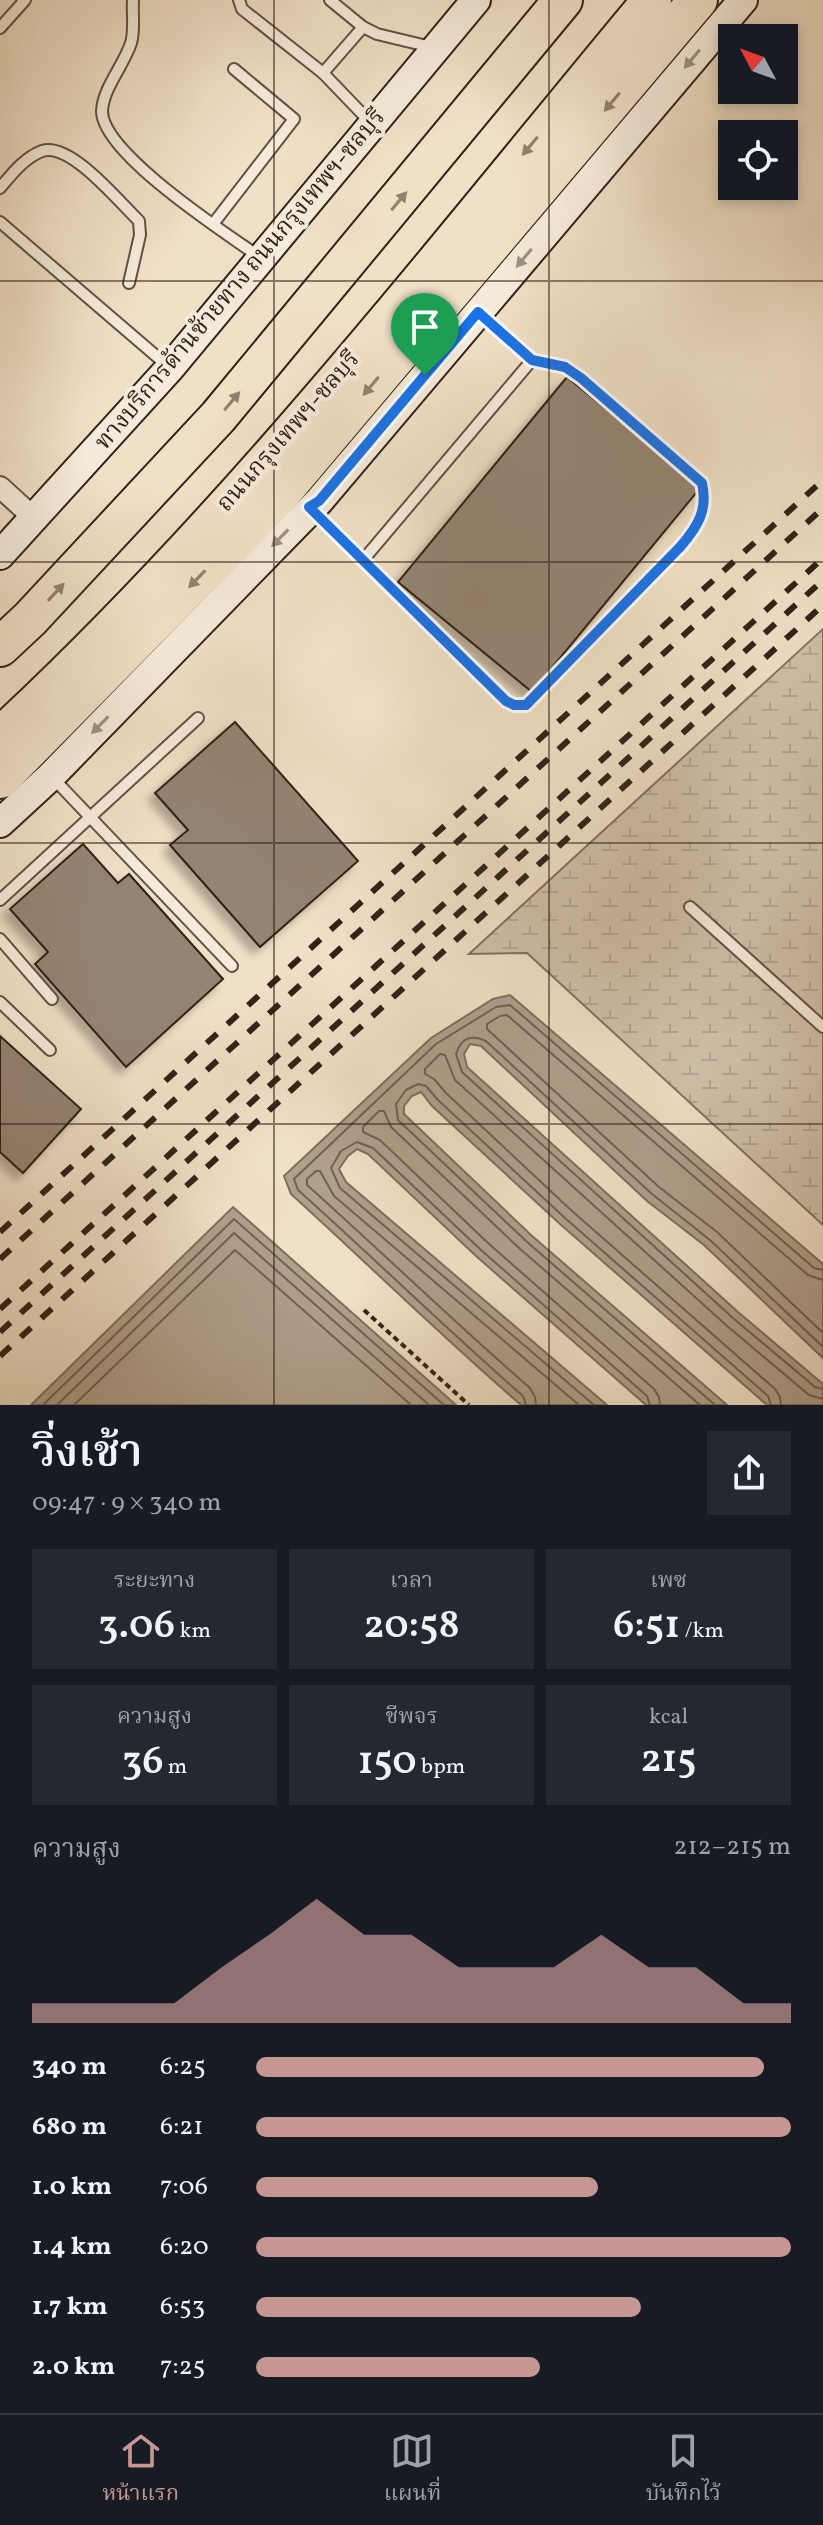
<!DOCTYPE html>
<html lang="th">
<meta charset="utf-8">
<style>
body{margin:0;font-family:Vollkorn,"Noto Serif Thai",serif;background:#242831;color:#f1f3f6;height:100vh;display:flex;flex-direction:column;font-size:30px;white-space:nowrap}
*{box-sizing:border-box;margin:0}
p{font-size:26px;color:#9ea1a6}
.icon{flex:none;width:44px;height:44px;fill:none;stroke:currentColor;stroke-width:2;stroke-linecap:round;stroke-linejoin:round}
.map{position:relative;height:1405px;overflow:hidden}
.panel{display:flex;flex-direction:column;background:#171b24;flex:1}
.panel>*{flex:none}
.needle{width:52px;rotate:311deg}
.fabs{position:absolute;left:718px;top:24px;display:grid;gap:16px}
.fabs a{display:grid;place-items:center;width:80px;height:80px;border-radius:0px;background:#171b24;box-shadow:0 4px 12px #0003;font-size:40px}
.pin{position:absolute;display:grid;place-items:center;width:68px;height:68px;color:#fff;margin:-82px -34px;border-radius:50% 50% 50% 0;rotate:-45deg;box-shadow:0 0 8px #0007}
.pin .icon{rotate:45deg}
.round{display:grid;place-items:center;flex:none;width:84px;height:84px;border-radius:0px;background:#242831}
.head{display:flex;align-items:center;justify-content:space-between;height:136px;padding:0 32px}
h1{font-size:44px;font-weight:600;line-height:60px}
.metrics{display:grid;grid-template-columns:repeat(3,1fr);gap:12px;height:136px;padding:8px 32px}
.metrics div{display:grid;align-content:center;border-radius:0px;background:#242831;text-align:center}
.metrics b{font-size:40px;font-weight:600}
.metrics small{font-size:22px;font-weight:400}
.metrics p{font-size:22px}
.chart{height:224px;padding:16px 32px}
.chart p{display:flex;justify-content:space-between}
.chart svg{width:100%;height:144px;margin-top:8px;fill:#c59692;opacity:.7}
ul{padding:0 32px;list-style:none;font-size:26px}
li{display:grid;grid-template-columns:128px 96px 1fr;align-items:center;height:60px}
li i{height:20px;border-radius:10px;background:#c59692}
.tabs{display:flex;justify-content:space-around;align-items:center;height:112px;border-top:2px solid #363941;background:#171b24;font-size:22px;color:#9ea1a6}
.tabs a{display:grid;justify-items:center;gap:4px}
.tabs .active{color:#c59692}
.map>svg:first-child{display:block}
.wetland{fill:url(#wetland-marsh);stroke:#827061;stroke-width:2}
.water{fill:#b09f8b;stroke:#7e6d5d;stroke-width:2}
.lines{fill:none;stroke-linecap:round;stroke-linejoin:round}
.shore{stroke:#726052;stroke-width:2}
.building{fill:#958473;stroke:#332119;stroke-width:2;filter:url(#shadow)}
.lane-casing{stroke:#625144;stroke-width:14}
.street-casing{stroke:#625144;stroke-width:24}
.secondary-casing{stroke:#332119;stroke-width:32}
.highway-casing{stroke:#332119;stroke-width:42}
.path{stroke:#332119;stroke-width:4;stroke-dasharray:6 4;stroke-linecap:butt}
.lane{stroke:#f5ebda;stroke-width:10}
.street{stroke:#f5ebda;stroke-width:20}
.secondary{stroke:#f5ebda;stroke-width:28}
.highway{stroke:#f0e0c6;stroke-width:38}
.rail{stroke:#332119;stroke-width:6;stroke-dasharray:14 14;stroke-linecap:butt}
.oneway{fill:#9e9083}
.oneway2{fill:#928070}
.route-casing{stroke:#fff;stroke-width:16}
.route{stroke:#1a73e8;stroke-width:10}
.grid{fill:none;stroke:#332119;stroke-width:2;stroke-opacity:0.55}
.labels{text-anchor:middle;dominant-baseline:central;stroke-width:8;stroke-linejoin:round;paint-order:stroke}
.street-label{font-size:24px;fill:#332119;stroke:#f5ebda}
</style>
<div class="map">
<svg width="823" height="1405" viewBox="0 0 823 1405">
<defs>
<pattern id="wetland-marsh" width="20" height="14" patternUnits="userSpaceOnUse" patternTransform="scale(2)"><rect width="20" height="14" fill="#d0c0a9"/><path d="M1 5h8M5 5V1M11 12h8M15 12V8" fill="none" stroke="#b3a591"/></pattern>
<filter id="shadow"><feDropShadow dx="-7" dy="7" stdDeviation="4" flood-color="#0004"/></filter>
</defs>
<rect width="100%" height="100%" fill="#f0e0c6"/>
<filter id="stains"><feTurbulence type="fractalNoise" baseFrequency=".0025" numOctaves="4"/><feColorMatrix values="0 0 0 0 .2 0 0 0 0 .09 0 0 0 0 .02 0 0 0 .5 -.17"/></filter>
<radialGradient id="worn" r=".72"><stop offset=".6" stop-color="#630" stop-opacity="0"/><stop offset="1" stop-color="#630" stop-opacity=".3"/></radialGradient>
<!-- wetland -->
<path class="wetland" d="M823,629V1225L527,953L469,954Z"/>
<!-- water -->
<g class="water">
<path d="M510,995L823,1264V1358L704,1245L647,1201L481,1046L470,1044L464,1054L467,1067L738,1312L823,1384V1405H767L560,1224L432,1106L421,1092L412,1096L404,1106V1114L531,1235L727,1405H646L476,1256L368,1154L357,1149L348,1156L339,1169L346,1182L607,1405H521C442,1337 368,1264 291,1194L284,1176L431,1038L493,999Z"/>
<path d="M233,1207L456,1405H31Z"/>
</g>
<g class="lines">
<!-- shore -->
<g class="shore">
<path d="M823,1280L808,1275L507,1015L500,1016L487,1024V1029L659,1187L717,1232L823,1333"/>
<path d="M823,1347L710,1240L652,1194L486,1041C471,1034 461,1038 456,1054L462,1072L733,1318L815,1387L823,1389"/>
<path d="M43,1405L234,1219L444,1405"/>
<path d="M57,1405L234,1233L429,1405"/>
<path d="M74,1405L235,1250L411,1405"/>
<path d="M526,1405L523,1396C446,1329 374,1258 298,1190L294,1179L436,1044L496,1007L510,1005L814,1268L823,1270"/>
<path d="M536,1405L535,1397L530,1388C454,1322 382,1252 307,1185V1179L316,1171H320L334,1196L579,1405"/>
<path d="M594,1405L340,1188L331,1168L341,1151L357,1142L373,1148L481,1250L647,1396L650,1405"/>
<path d="M660,1405L659,1397L654,1389L488,1243L380,1140L363,1132V1127L379,1111H384L391,1127L519,1248L700,1405"/>
<path d="M715,1405L526,1241L398,1120L396,1104L406,1090L418,1084L426,1086L438,1100L565,1218L768,1396L771,1405"/>
<path d="M781,1405L780,1397L775,1389L572,1211L446,1093L434,1079L425,1074V1069L440,1054L445,1055L455,1080L726,1325L809,1395L823,1399"/>
</g>
</g>
<!-- building -->
<g class="building">
<path d="M567,377L701,487L532,692L398,582Z"/>
<path d="M235,722L358,861L260,947L170,845L188,830L155,793Z"/>
<path d="M83,844L118,883L129,874L223,979L126,1067L35,964L48,952L10,909Z"/>
<path d="M0,1036L81,1109L23,1173L0,1152Z"/>
</g>
<g class="lines">
<defs>
<g id="lane">
<path d="M133,0C132,14 135,30 131,43C124,65 103,88 102,111C102,153 224,232 258,256"/>
<path d="M239,0L242,9L323,73L372,124"/>
<path d="M330,0L363,27L377,34L431,47"/>
<path d="M0,28L25,0"/>
<path d="M323,73L363,27"/>
<path d="M0,188C12,174 24,158 42,151C70,141 120,203 139,221L140,235L129,283"/>
<path d="M0,222L169,367"/>
<path d="M213,224L294,119L234,69"/>
<path d="M480,313L532,360"/>
<path d="M313,511L506,701L514,705H526L681,546C698,526 708,510 702,483L581,378L565,367L532,360L364,559"/>
<path d="M52,777L232,966"/>
<path d="M0,900L198,718"/>
<path d="M690,907L823,1027"/>
<path d="M0,939L52,999"/>
<path d="M0,1002L50,1050"/>
</g>
<path id="street" d="M0,487L34,518"/>
<g id="secondary">
<path d="M0,555L170,368L476,0"/>
<path d="M0,823L51,776L319,501L743,0"/>
</g>
<g id="highway">
<path d="M0,647L30,619L218,417L563,0"/>
<path d="M0,737C240,515 443,251 652,0"/>
<path d="M0,779L278,497L698,0"/>
</g>
</defs>
<!-- lane casing -->
<use href="#lane" class="lane-casing"/>
<!-- street casing -->
<use href="#street" class="street-casing"/>
<!-- secondary casing -->
<use href="#secondary" class="secondary-casing"/>
<!-- highway casing -->
<use href="#highway" class="highway-casing"/>
<!-- path -->
<path class="path" d="M364,1310L469,1405"/>
<!-- lane -->
<use href="#lane" class="lane"/>
<!-- street -->
<use href="#street" class="street"/>
<!-- secondary -->
<use href="#secondary" class="secondary"/>
<!-- highway -->
<use href="#highway" class="highway"/>
<!-- rail -->
<g class="rail">
<path d="M0,1232L823,480"/>
<path d="M0,1259L823,508"/>
<path d="M0,1309L823,558"/>
<path d="M0,1332L823,580"/>
<path d="M0,1356L823,605"/>
</g>
</g>
<!-- one-way arrows -->
<defs><path id="oneway-solid" d="M-6-.8H1V-3.2L6.5 0L1 3.2V.8H-6Z" transform="scale(2)"/></defs>
<g class="oneway">
<use href="#oneway-solid" transform="translate(692 59) rotate(130)"/>
<use href="#oneway-solid" transform="translate(524 258) rotate(130)"/>
<use href="#oneway-solid" transform="translate(280 538) rotate(134)"/>
<use href="#oneway-solid" transform="translate(100 725) rotate(134)"/>
</g>
<g class="oneway2">
<use href="#oneway-solid" transform="translate(612 102) rotate(130)"/>
<use href="#oneway-solid" transform="translate(530 146) rotate(130)"/>
<use href="#oneway-solid" transform="translate(399 201) rotate(-50)"/>
<use href="#oneway-solid" transform="translate(371 386) rotate(130)"/>
<use href="#oneway-solid" transform="translate(232 401) rotate(-50)"/>
<use href="#oneway-solid" transform="translate(197 579) rotate(134)"/>
<use href="#oneway-solid" transform="translate(56 592) rotate(-47)"/>
</g>
<g class="lines">
<defs>
<path id="route" d="M478,312L532,360L565,367L581,378L702,483C708,510 698,526 681,546L526,705H514L506,701L309,507L319,501Z"/>
</defs>
<!-- route casing -->
<use href="#route" class="route-casing"/>
<!-- route -->
<use href="#route" class="route"/>
</g>
<!-- grid -->
<path class="grid" d="M274,0V1405M549,0V1405M0,281H823M0,562H823M0,843H823M0,1124H823"/>
<g class="labels">
<!-- street labels -->
<g class="street-label">
<text transform="translate(241 280) rotate(-50)">ทางบริการด้านซ้ายทาง ถนนกรุงเทพฯ-ชลบุรี</text>
<text transform="translate(289 432) rotate(-49)">ถนนกรุงเทพฯ-ชลบุรี</text>
</g>
</g>
<rect width="100%" height="100%" filter="url(#stains)"/>
<rect width="100%" height="100%" fill="url(#worn)"/>
</svg>
<div class="fabs">
<a><svg class="needle" viewBox="-14 -14 28 28"><path d="M0-13l5 13h-10z" fill="#e53935"/><path d="M0 13l5-13h-10z" fill="#9ea1a6"/></svg></a>
<a><svg class="icon" aria-label="locate" viewBox="0 0 24 24"><circle cx="12" cy="12" r="6"/><path d="M12 2v4M12 18v4M2 12h4M18 12h4"/></svg></a>
</div>
<div class="pin" style="left:425px;top:375px;background:#1e9e55"><svg class="icon" aria-label="arrive" viewBox="0 0 24 24"><path d="M6 21V4h12l-3 4 3 4H6"/></svg></div>
</div>
<section class="panel">
<div class="head"><div><h1>วิ่งเช้า</h1><p>09:47 · 9 × 340 m</p></div><a class="round"><svg class="icon" aria-label="share" viewBox="0 0 24 24"><path d="M12 15V3M7 8l5-5 5 5M5 13v7h14v-7"/></svg></a></div>
<div class="metrics">
<div><p>ระยะทาง</p><b>3.06<small> km</small></b></div>
<div><p>เวลา</p><b>20:58</b></div>
<div><p>เพซ</p><b>6:51<small> /km</small></b></div>
</div>
<div class="metrics">
<div><p>ความสูง</p><b>36<small> m</small></b></div>
<div><p>ชีพจร</p><b>150<small> bpm</small></b></div>
<div><p>kcal</p><b>215</b></div>
</div>
<div class="chart"><p><span>ความสูง</span>212–215 m</p>
<svg viewBox="0 0 160 44" preserveAspectRatio="none"><path d="M0 44V38L10 38L20 38L30 38L40 27L50 17L60 6L70 17L80 17L90 27L100 27L110 27L120 17L130 27L140 27L150 38L160 38V44z"/></svg>
</div>
<ul>
<li><b>340 m</b>6:25<i style="width:95%"></i></li>
<li><b>680 m</b>6:21<i style="width:100%"></i></li>
<li><b>1.0 km</b>7:06<i style="width:64%"></i></li>
<li><b>1.4 km</b>6:20<i style="width:100%"></i></li>
<li><b>1.7 km</b>6:53<i style="width:72%"></i></li>
<li><b>2.0 km</b>7:25<i style="width:53%"></i></li>
</ul>
</section>
<nav class="tabs">
<a class="active"><svg class="icon" aria-label="home" viewBox="0 0 24 24"><path d="M3 11l9-7 9 7M6 9v11h12V9"/></svg>หน้าแรก</a>
<a><svg class="icon" aria-label="map" viewBox="0 0 24 24"><path d="M3 6l6-2 6 2 6-2v14l-6 2-6-2-6 2zM9 4v14M15 6v14"/></svg>แผนที่</a>
<a><svg class="icon" aria-label="saved" viewBox="0 0 24 24"><path d="M7 4h10v16l-5-4-5 4z"/></svg>บันทึกไว้</a>
</nav>
